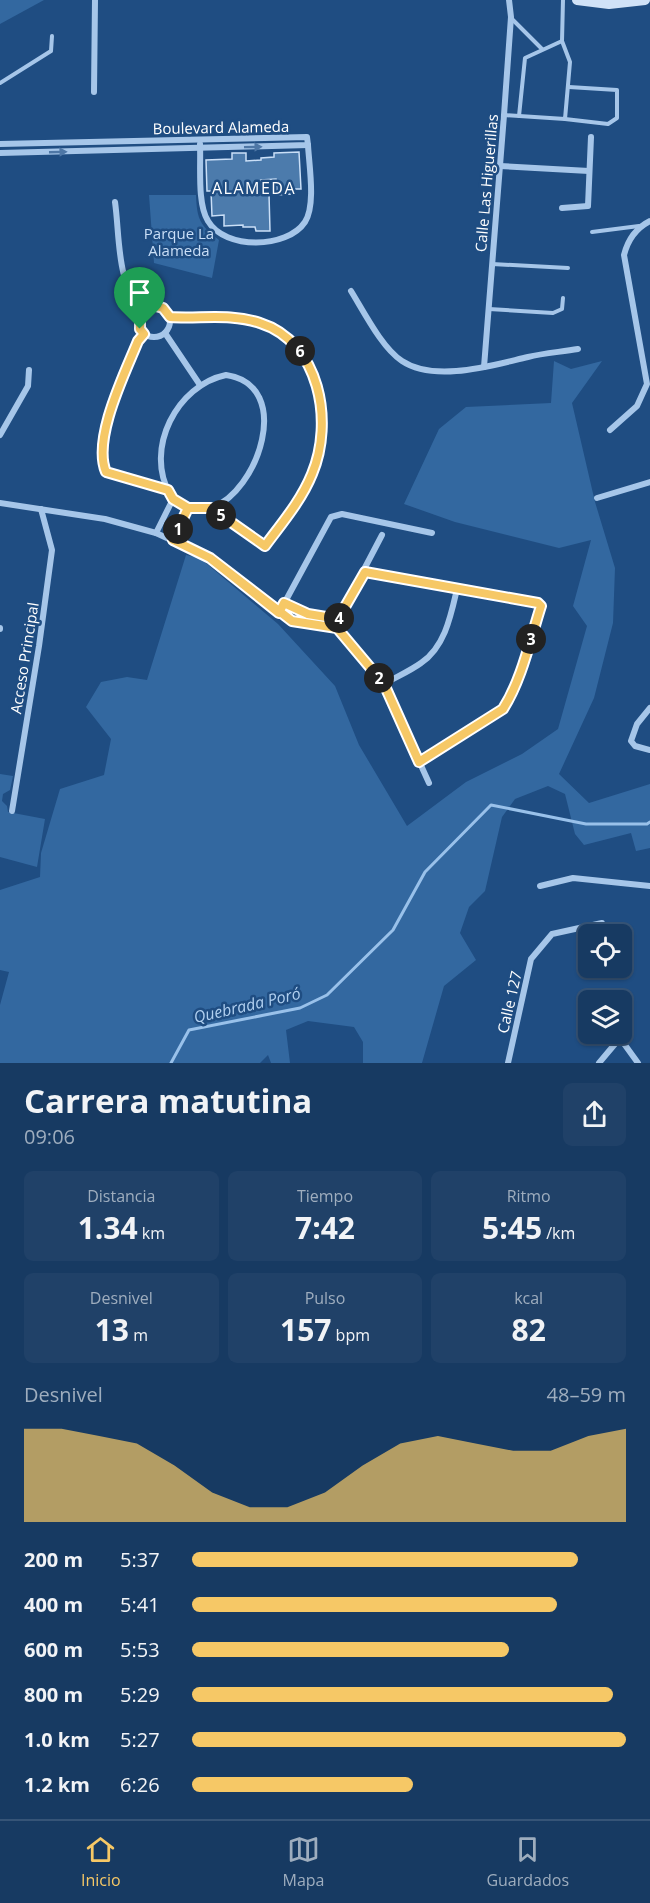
<!DOCTYPE html>
<html lang="es">
<meta charset="utf-8">
<style>
body{margin:0;font-family:"Open Sans",sans-serif;background:#204168;color:#f1f3f6;height:100vh;display:flex;flex-direction:column;font-size:22px;white-space:nowrap}
*{box-sizing:border-box;margin:0}
p{font-size:20px;color:#9eadbe}
.icon{flex:none;width:33px;height:33px;fill:none;stroke:currentColor;stroke-width:2;stroke-linecap:round;stroke-linejoin:round}
.map{position:relative;height:1063px;overflow:hidden}
.sheet{display:flex;flex-direction:column;background:#173a62;flex:1}
.sheet>*{flex:none}
.buttons{position:absolute;left:578px;top:924px;display:grid;gap:12px}
.buttons a{display:grid;place-items:center;width:54px;height:54px;border-radius:9px;background:#173a62;box-shadow:0 2px 4px #0004,0 0 0 2px #365477;font-size:30px}
.pin{position:absolute;display:grid;place-items:center;width:51px;height:51px;color:#fff;margin:-62px -26px;border-radius:50% 50% 50% 0;rotate:-45deg;box-shadow:0 0 6px #0007}
.pin .icon{rotate:45deg}
.km{position:absolute;width:30px;height:30px;margin:-15px;border-radius:50%;background:#222;color:#fff;font-size:16px;line-height:30px;text-align:center}
.round{display:grid;place-items:center;flex:none;width:63px;height:63px;border-radius:9px;background:#204168}
.summary{display:flex;align-items:center;justify-content:space-between;height:102px;padding:0 24px}
h1{font-size:33px;font-weight:700;line-height:45px}
.figures{display:grid;grid-template-columns:repeat(3,1fr);gap:9px;height:102px;padding:6px 24px}
.figures div{display:grid;align-content:center;border-radius:9px;background:#204168;text-align:center}
.figures b{font-size:30px;font-weight:700}
.figures small{font-size:16px;font-weight:400}
.figures p{font-size:16px}
.chart{height:168px;padding:12px 24px}
.chart p{display:flex;justify-content:space-between}
.chart svg{width:100%;height:108px;margin-top:6px;fill:#f6c866;opacity:.7}
ul{padding:0 24px;list-style:none;font-size:20px}
li{display:grid;grid-template-columns:96px 72px 1fr;align-items:center;height:45px}
li i{height:15px;border-radius:8px;background:#f6c866}
.dock{display:flex;justify-content:space-around;align-items:center;height:84px;border-top:2px solid #365477;background:#173a62;font-size:16px;color:#9eadbe}
.dock a{display:grid;justify-items:center;gap:3px}
.dock .on{color:#f6c866}
.map>svg:first-child{display:block}
.green{fill:#3368a0}
.lines{fill:none;stroke-linecap:round;stroke-linejoin:round}
.stream{stroke:#99c1ea;stroke-width:3}
.building{fill:#4c7bac;stroke:#cadff7;stroke-width:1.5}
.lane{stroke:#a6c6e9;stroke-width:4}
.street{stroke:#a6c6e9;stroke-width:6}
.secondary{stroke:#d0e2f7;stroke-width:10}
.oneway{fill:#4e77a6}
.route-casing{stroke:#fff;stroke-width:12}
.route{stroke:#f6c866;stroke-width:8}
.labels{text-anchor:middle;dominant-baseline:central;stroke-width:5;stroke-linejoin:round;paint-order:stroke}
.street-label{font-size:15px;fill:#fff;stroke:#1f4d82}
.park-label{font-size:15px;fill:#cadff7;stroke:#1f4d82}
.neighbourhood-label{font-size:16px;letter-spacing:1.5px;fill:#fff;stroke:#1f4d82}
.water-label{font-size:16px;font-style:italic;fill:#b1d0f0;stroke:#1f4d82}
</style>
<div class="map">
<svg width="650" height="1063" viewBox="0 0 650 1063">
<rect width="100%" height="100%" fill="#1f4d82"/>
<!-- green -->
<g class="green">
<path d="M0,0H44L0,24Z"/>
<path d="M149,195H196C197,220 200,225 219,240L212,278L154,263Z"/>
<path d="M554,361L571,369L602,361L572,403L595,502L615,568L613,623L594,698L559,774L589,803L650,784V848L636,851L631,833L584,845L575,834L565,794L548,786L515,799L502,817L485,891L469,907L460,933L476,960L444,986L422,1063H363V1042L354,1027L308,1021L286,1030L290,1063H271L268,1055L260,1063H0V1005L9,972L0,970V890L40,877L41,853L60,789L104,775L111,739L86,707L101,682L127,677L147,680L186,555L200,558L278,624L335,686L359,745L407,826L466,782L522,754L558,729L587,626L573,606L591,540L559,548L455,522L404,504L439,429L466,407L551,403Z"/>
<path d="M0,774L13,776L10,790L3,794L2,801L7,806L8,812L45,819L37,867L0,857Z"/>
</g>
<g class="lines">
<!-- stream -->
<path class="stream" d="M171,1063L189,1030L300,1008L327,995L393,930L425,872L491,805L586,824H647L650,822"/>
</g>
<!-- building -->
<path class="building" d="M299,152L301,189H292V194L277,195L276,179L261,180L262,194H269L270,231H256L255,227H243V225L224,226V215L212,216L211,191H207L206,160L232,159V153H246V161L261,160V158L274,157V153Z"/>
<g class="lines">
<!-- lane -->
<g class="lane">
<path d="M511,18L542,49"/>
<path d="M0,83L51,51L52,36"/>
<path d="M504,115L565,119L570,62L562,41L563,0"/>
<path d="M519,116L525,58L562,41"/>
<path d="M565,119L608,124L617,118V90L569,87"/>
<path d="M592,232L639,226"/>
<path d="M492,264L568,268"/>
<path d="M489,309L553,313L562,309L563,298"/>
</g>
<!-- street -->
<g class="street">
<path d="M94,92L95,0"/>
<path d="M0,144L307,137L308,145L0,153"/>
<path d="M200,144C201,165 197,204 208,221C225,250 287,249 305,222C316,205 309,165 308,145"/>
<path d="M500,166L589,171"/>
<path d="M115,202C120,237 116,284 143,310"/>
<path d="M562,208L588,206L591,137"/>
<path d="M351,291C364,312 382,348 402,361C435,383 493,365 528,357C544,353 561,352 578,349"/>
<circle cx="154" cy="321" r="16"/>
<path d="M170,317C200,319 231,313 260,323C320,342 334,422 312,474C301,501 283,523 265,546L211,508"/>
<path d="M165,333L200,385"/>
<path d="M144,334L138,341C128,365 83,460 113,475L168,490"/>
<path d="M484,367L504,115L511,17L509,0"/>
<path d="M226,375C295,385 258,493 211,508C205,510 198,509 192,508C184,507 174,501 170,494C144,449 177,385 226,375Z"/>
<path d="M610,430L637,406L647,384L624,255C628,239 636,228 650,221"/>
<path d="M0,435L28,386L29,370"/>
<path d="M597,498L650,482"/>
<path d="M0,503L105,519L156,533L210,558L292,622L337,628L384,684L429,783"/>
<path d="M156,533L173,499"/>
<path d="M173,540L188,508"/>
<path d="M365,572L538,602L541,606L510,698L503,709L419,762"/>
<path d="M284,603L308,614L338,619"/>
<path d="M279,613L331,517L342,514L432,533"/>
<path d="M0,628V629"/>
<path d="M337,628L338,619L382,535"/>
<path d="M384,684C396,677 410,671 421,663C445,647 451,615 457,589"/>
<path d="M650,708L637,724L631,741L635,746L650,750"/>
<path d="M12,811L39,646L52,550L41,509"/>
<path d="M540,886L573,878L650,886"/>
<path d="M617,1034L638,1063"/>
<path d="M508,1063L531,959L552,934L602,923"/>
<path d="M599,1063L620,1038"/>
</g>
<!-- secondary -->
<path class="secondary" d="M577,0L609,4L645,0"/>
</g>
<!-- one-way arrows -->
<defs><path id="oneway-solid" d="M-6-.8H1V-3.2L6.5 0L1 3.2V.8H-6Z" transform="scale(1.5)"/></defs>
<g class="oneway">
<use href="#oneway-solid" transform="translate(253 147) rotate(-1)"/>
<use href="#oneway-solid" transform="translate(58 152) rotate(-2)"/>
</g>
<g class="lines">
<defs>
<path id="route" d="M140,329L144,334L138,341C125,373 92,439 106,472L168,490L173,499L188,508L173,540L210,558L292,621L337,628L384,684L419,762L503,709C522,679 530,640 541,606L538,603L365,572L338,619L308,614L284,603L279,613L210,558L173,540L188,508H211L265,546C282,523 301,501 312,474C334,422 320,342 260,323C231,313 200,319 170,317L163,308L153,305L140,314V329"/>
</defs>
<!-- route casing -->
<use href="#route" class="route-casing"/>
<!-- route -->
<use href="#route" class="route"/>
</g>
<g class="labels">
<!-- street labels -->
<g class="street-label">
<text transform="translate(221 127) rotate(-1)">Boulevard Alameda</text>
<text transform="translate(486 183) rotate(-85)">Calle Las Higuerillas</text>
<text transform="translate(24 658) rotate(-81)">Acceso Principal</text>
<text transform="translate(509 1002) rotate(-77)">Calle 127</text>
</g>
<!-- park labels -->
<g class="park-label">
<text x="179" y="233">Parque La<tspan x="179" dy="17">Alameda</tspan></text>
</g>
<!-- neighbourhood labels -->
<g class="neighbourhood-label">
<text x="254" y="188">ALAMEDA</text>
</g>
<!-- water labels -->
<g class="water-label">
<text transform="translate(247 1005) rotate(-13)">Quebrada Poró</text>
</g>
</g>
</svg>
<div class="buttons">
<a><svg class="icon" aria-label="locate" viewBox="0 0 24 24"><circle cx="12" cy="12" r="6"/><path d="M12 2v4M12 18v4M2 12h4M18 12h4"/></svg></a>
<a><svg class="icon" aria-label="layers" viewBox="0 0 24 24"><path d="M12 4l9 5-9 5-9-5zM3 14l9 5 9-5"/></svg></a>
</div>
<div class="pin" style="left:140px;top:329px;background:#1e9e55"><svg class="icon" aria-label="arrive" viewBox="0 0 24 24"><path d="M6 21V4h12l-3 4 3 4H6"/></svg></div>
<b class="km" style="left:178px;top:529px">1</b>
<b class="km" style="left:379px;top:678px">2</b>
<b class="km" style="left:531px;top:639px">3</b>
<b class="km" style="left:339px;top:618px">4</b>
<b class="km" style="left:221px;top:515px">5</b>
<b class="km" style="left:300px;top:351px">6</b>
</div>
<section class="sheet">
<div class="summary"><div><h1>Carrera matutina</h1><p>09:06</p></div><a class="round"><svg class="icon" aria-label="share" viewBox="0 0 24 24"><path d="M12 15V3M7 8l5-5 5 5M5 13v7h14v-7"/></svg></a></div>
<div class="figures">
<div><p>Distancia</p><b>1.34<small> km</small></b></div>
<div><p>Tiempo</p><b>7:42</b></div>
<div><p>Ritmo</p><b>5:45<small> /km</small></b></div>
</div>
<div class="figures">
<div><p>Desnivel</p><b>13<small> m</small></b></div>
<div><p>Pulso</p><b>157<small> bpm</small></b></div>
<div><p>kcal</p><b>82</b></div>
</div>
<div class="chart"><p><span>Desnivel</span>48–59 m</p>
<svg viewBox="0 0 160 44" preserveAspectRatio="none"><path d="M0 44V6L10 6L20 9L30 12L40 21L50 32L60 38L70 38L80 32L90 21L100 12L110 9L120 12L130 15L140 15L150 9L160 6V44z"/></svg>
</div>
<ul>
<li><b>200 m</b>5:37<i style="width:89%"></i></li>
<li><b>400 m</b>5:41<i style="width:84%"></i></li>
<li><b>600 m</b>5:53<i style="width:73%"></i></li>
<li><b>800 m</b>5:29<i style="width:97%"></i></li>
<li><b>1.0 km</b>5:27<i style="width:100%"></i></li>
<li><b>1.2 km</b>6:26<i style="width:51%"></i></li>
</ul>
</section>
<nav class="dock">
<a class="on"><svg class="icon" aria-label="home" viewBox="0 0 24 24"><path d="M3 11l9-7 9 7M6 9v11h12V9"/></svg>Inicio</a>
<a><svg class="icon" aria-label="map" viewBox="0 0 24 24"><path d="M3 6l6-2 6 2 6-2v14l-6 2-6-2-6 2zM9 4v14M15 6v14"/></svg>Mapa</a>
<a><svg class="icon" aria-label="saved" viewBox="0 0 24 24"><path d="M7 4h10v16l-5-4-5 4z"/></svg>Guardados</a>
</nav>
